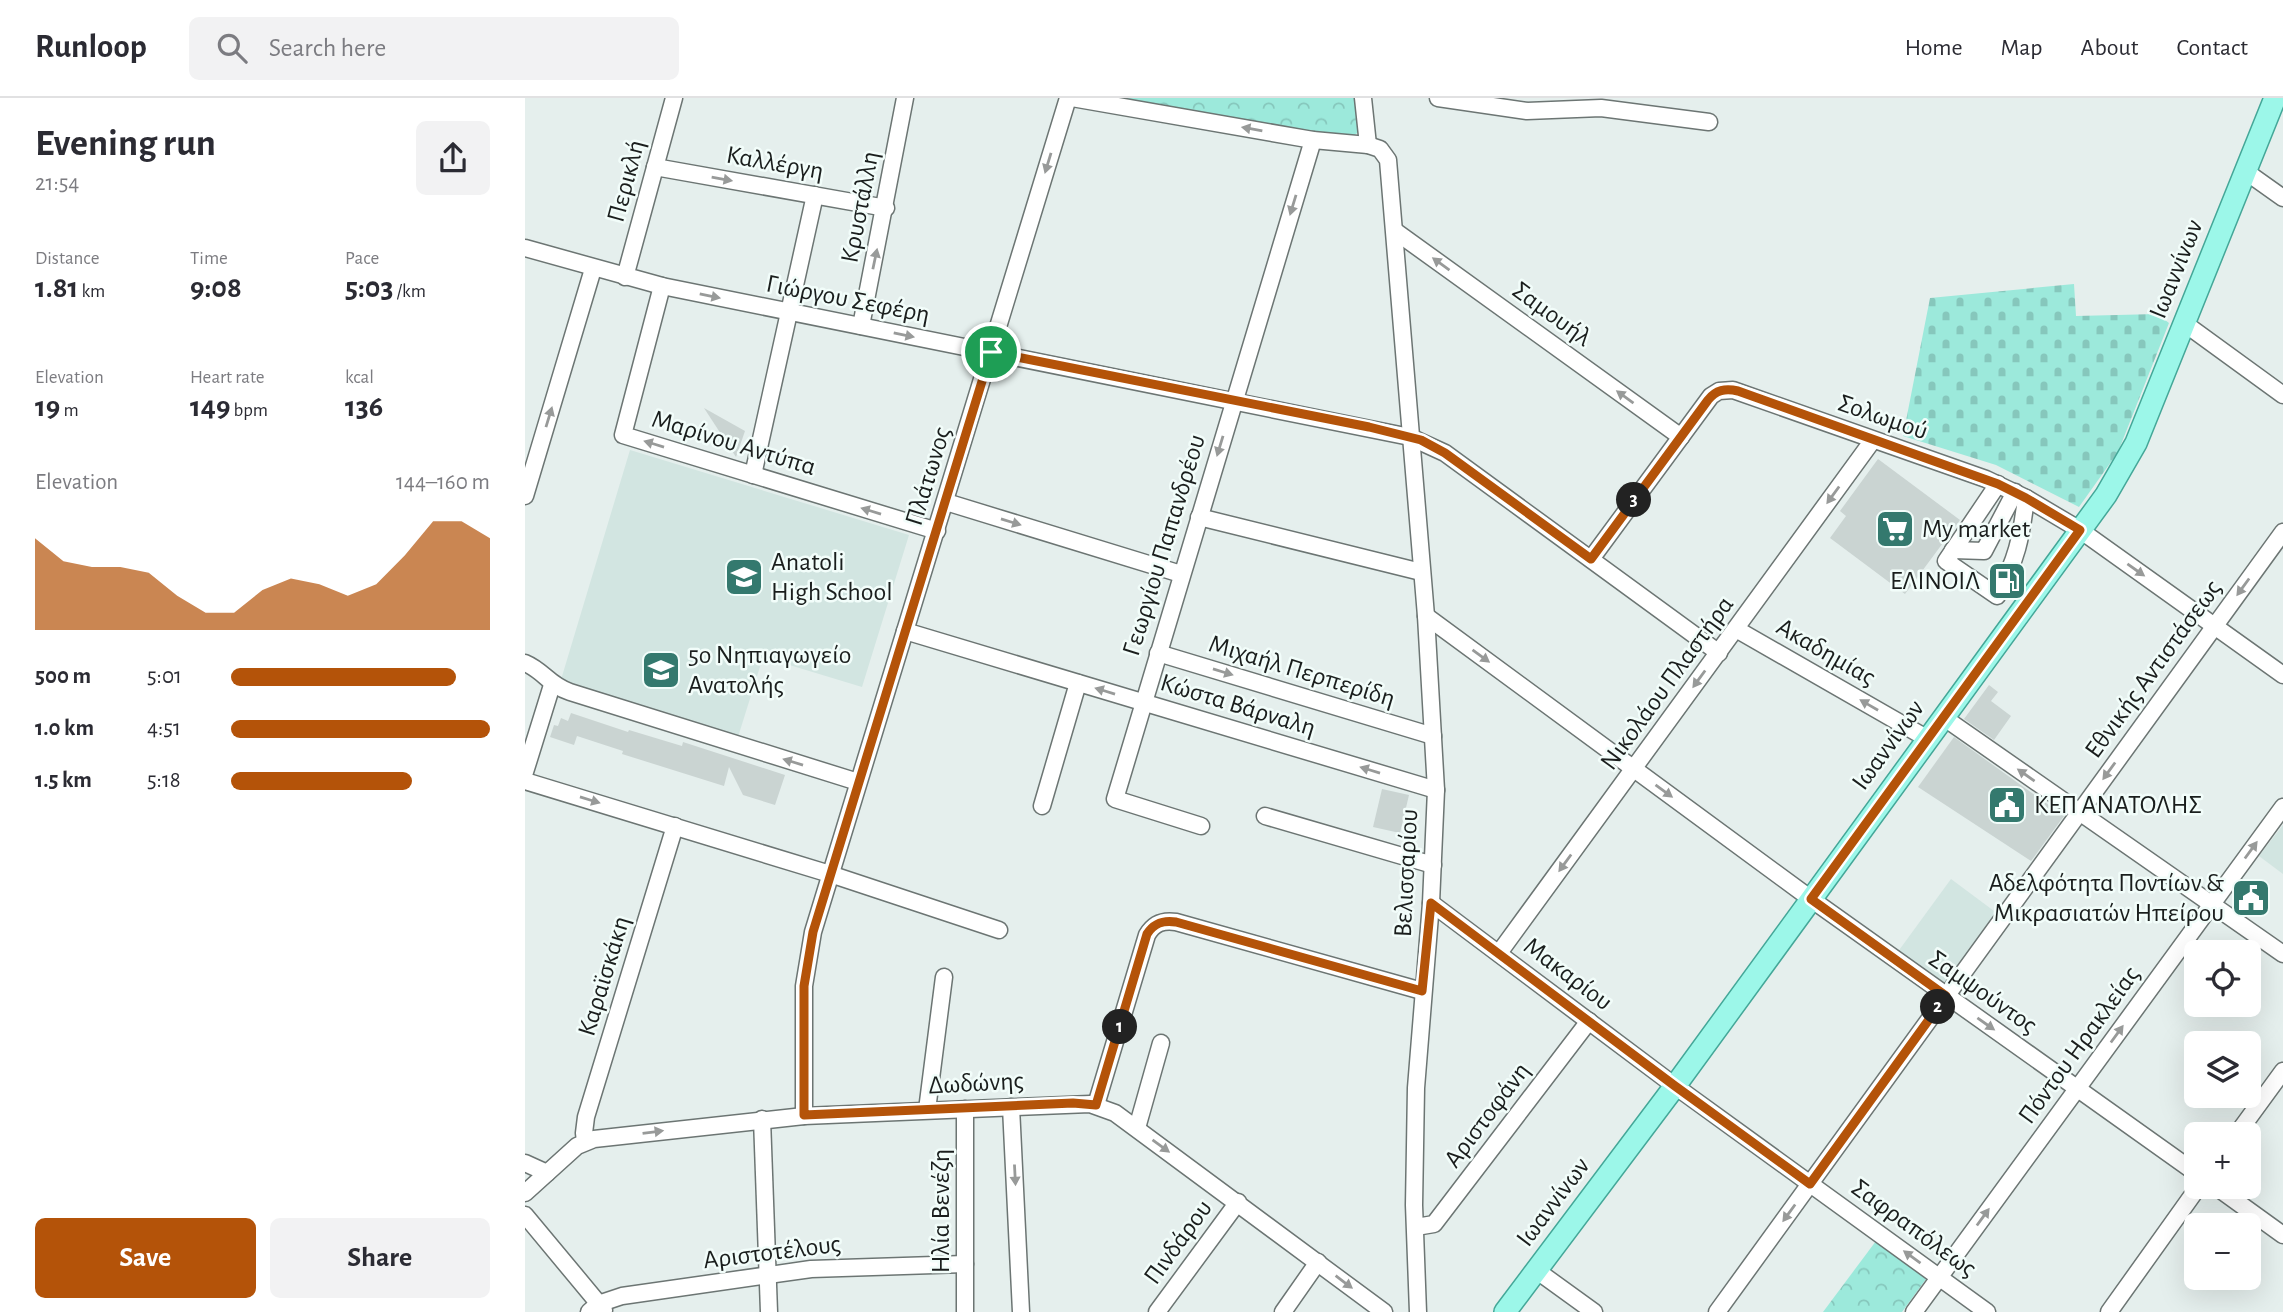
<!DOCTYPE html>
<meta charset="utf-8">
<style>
body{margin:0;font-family:"Alegreya Sans",sans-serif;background:#f2f2f3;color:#2b2b33;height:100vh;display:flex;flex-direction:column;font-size:26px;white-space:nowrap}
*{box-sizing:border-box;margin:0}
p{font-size:23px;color:#7c7c81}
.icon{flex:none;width:38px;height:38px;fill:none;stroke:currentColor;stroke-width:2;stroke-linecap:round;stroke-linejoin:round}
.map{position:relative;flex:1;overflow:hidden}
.drawer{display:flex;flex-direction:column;background:#fff;width:525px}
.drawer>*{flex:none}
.buttons{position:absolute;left:1659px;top:842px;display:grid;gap:14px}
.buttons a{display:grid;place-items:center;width:77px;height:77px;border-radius:10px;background:#fff;box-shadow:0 7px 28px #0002;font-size:35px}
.pin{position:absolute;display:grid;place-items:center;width:60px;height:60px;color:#fff;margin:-30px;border:4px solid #fff;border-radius:50%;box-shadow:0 2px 7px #0007}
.km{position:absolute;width:35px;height:35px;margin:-18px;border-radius:50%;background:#222;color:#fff;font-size:19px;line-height:35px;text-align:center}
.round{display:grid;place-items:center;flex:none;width:74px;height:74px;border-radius:10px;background:#f2f2f3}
.headline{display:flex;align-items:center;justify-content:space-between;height:119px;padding:0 35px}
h1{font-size:38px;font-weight:700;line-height:52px}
.stats{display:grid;grid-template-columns:repeat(3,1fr);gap:10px;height:119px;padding:7px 35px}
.stats div{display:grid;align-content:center}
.stats b{font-size:30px;font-weight:700}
.stats small{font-size:19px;font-weight:400}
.stats p{font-size:19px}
.chart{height:196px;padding:14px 35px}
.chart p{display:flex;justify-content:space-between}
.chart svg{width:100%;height:126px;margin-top:7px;fill:#b45309;opacity:.7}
.cta{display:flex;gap:14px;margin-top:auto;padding:14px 35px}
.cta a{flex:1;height:80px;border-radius:10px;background:#b45309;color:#fff;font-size:28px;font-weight:700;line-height:80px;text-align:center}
.cta a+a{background:#f2f2f3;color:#2b2b33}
ul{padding:0 35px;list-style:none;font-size:23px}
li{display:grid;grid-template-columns:112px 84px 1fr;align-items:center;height:52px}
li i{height:18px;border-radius:9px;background:#b45309}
header{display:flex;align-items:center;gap:42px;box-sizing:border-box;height:98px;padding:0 35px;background:#fff;border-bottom:2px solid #e1e1e2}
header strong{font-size:33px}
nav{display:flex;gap:38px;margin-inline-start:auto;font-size:24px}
.search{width:490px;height:63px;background:#f2f2f3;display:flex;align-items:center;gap:18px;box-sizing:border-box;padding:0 24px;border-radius:10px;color:#7c7c81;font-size:26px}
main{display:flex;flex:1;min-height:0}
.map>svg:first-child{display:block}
.built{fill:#d2e5e1}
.cemetery{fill:url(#cemetery-stones)}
.park{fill:url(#park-crowns)}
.building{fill:#cad4d2}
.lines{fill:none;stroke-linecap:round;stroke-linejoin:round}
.minor-casing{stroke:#6c7573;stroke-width:19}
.major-casing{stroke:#44a798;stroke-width:24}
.minor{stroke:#fff;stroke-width:16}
.major{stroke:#9cf7e9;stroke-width:21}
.oneway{fill:#989a99}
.route-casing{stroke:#fff;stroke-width:14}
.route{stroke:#b45309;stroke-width:9}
.labels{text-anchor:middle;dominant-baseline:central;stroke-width:5;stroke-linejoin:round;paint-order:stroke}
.street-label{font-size:26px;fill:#1a1e1d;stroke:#f2fdfa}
.poi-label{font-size:26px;fill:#1a1e1d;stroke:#f2fdfa;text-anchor:start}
</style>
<header>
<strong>Runloop</strong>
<div class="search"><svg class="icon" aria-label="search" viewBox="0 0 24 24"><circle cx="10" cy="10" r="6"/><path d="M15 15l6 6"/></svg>Search here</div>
<nav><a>Home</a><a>Map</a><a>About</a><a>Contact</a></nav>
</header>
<main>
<section class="drawer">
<div class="headline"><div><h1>Evening run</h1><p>21:54</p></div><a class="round"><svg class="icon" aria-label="share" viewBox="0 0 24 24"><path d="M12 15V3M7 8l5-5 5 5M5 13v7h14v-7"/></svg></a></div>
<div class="stats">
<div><p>Distance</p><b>1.81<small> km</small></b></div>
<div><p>Time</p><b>9:08</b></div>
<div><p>Pace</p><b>5:03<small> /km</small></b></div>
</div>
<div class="stats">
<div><p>Elevation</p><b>19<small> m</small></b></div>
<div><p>Heart rate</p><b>149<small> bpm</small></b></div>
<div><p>kcal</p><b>136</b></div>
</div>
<div class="chart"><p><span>Elevation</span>144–160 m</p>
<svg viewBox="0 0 160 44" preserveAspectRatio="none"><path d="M0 44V12L10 20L20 22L30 22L40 24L50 32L60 38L70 38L80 30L90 26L100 28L110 32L120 28L130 18L140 6L150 6L160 12V44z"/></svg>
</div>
<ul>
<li><b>500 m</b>5:01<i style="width:87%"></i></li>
<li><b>1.0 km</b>4:51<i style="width:100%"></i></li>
<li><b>1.5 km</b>5:18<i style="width:70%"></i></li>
</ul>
<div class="cta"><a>Save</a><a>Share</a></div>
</section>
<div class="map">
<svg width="1758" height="1214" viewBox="0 0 1758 1214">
<defs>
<pattern id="cemetery-stones" width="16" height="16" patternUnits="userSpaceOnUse" patternTransform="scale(1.75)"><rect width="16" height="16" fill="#9ce9db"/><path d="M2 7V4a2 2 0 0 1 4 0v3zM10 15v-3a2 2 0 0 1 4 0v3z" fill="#86c7bc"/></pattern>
<pattern id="park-crowns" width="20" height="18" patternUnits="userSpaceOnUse" patternTransform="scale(1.75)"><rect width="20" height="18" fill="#9ce9db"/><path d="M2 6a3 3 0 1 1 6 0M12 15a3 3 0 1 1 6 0" fill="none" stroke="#86c7bc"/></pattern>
</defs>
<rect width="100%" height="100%" fill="#e5efed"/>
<!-- built -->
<g class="built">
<path d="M105,352L384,437L337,589L238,559L213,639L35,585Z"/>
<path d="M1758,727V776L1734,758Z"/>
<path d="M1426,781L1473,816L1419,889L1372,855Z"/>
</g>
<!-- cemetery -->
<path class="cemetery" d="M1549,186L1551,218L1632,216L1644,225L1593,354L1554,409L1471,367L1378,338L1405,200Z"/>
<!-- park -->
<g class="park">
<path d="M584,0H832L835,32L830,37L794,36Z"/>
<path d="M1351,1143L1401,1181L1377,1214H1298Z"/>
</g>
<!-- building -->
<g class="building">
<path d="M179,310L220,333L211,359Z"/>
<path d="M1353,361L1435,422L1380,496L1305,440L1321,418L1315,413Z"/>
<path d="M1464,587L1473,594L1466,603L1486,618L1469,642L1439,621Z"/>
<path d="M46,615L103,634L104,632L157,648L158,644L260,677L250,707L218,697L204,669L199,688L97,656L98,653L52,638L49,647L25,639L29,627L33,628L36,620L43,623Z"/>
<path d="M1429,639L1539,718L1506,763L1393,689Z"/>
<path d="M857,691L884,697L875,735L848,729Z"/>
</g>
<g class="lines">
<defs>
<g id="minor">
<path d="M547,0L788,42L843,47L855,51L863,62L901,518L911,692L906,805L891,990L889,1107L893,1214"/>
<path d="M838,0L843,47"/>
<path d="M913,0L1002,13L1076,10L1184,24"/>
<path d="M130,69L361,110"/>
<path d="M1720,73L1758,100"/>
<path d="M870,133L1156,339"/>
<path d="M0,150L137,188L885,339L920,355L1194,555"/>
<path d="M100,179L149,0"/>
<path d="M137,188L98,337L412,433"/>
<path d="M1659,225L1758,297"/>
<path d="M336,228L380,0"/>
<path d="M228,377L290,97"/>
<path d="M1473,386L1421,463L1472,498C1492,461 1496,441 1501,400"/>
<path d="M0,398L68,171"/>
<path d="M421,404L656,476"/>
<path d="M674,419L896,474"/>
<path d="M1428,452L1459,453L1490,394"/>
<path d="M1066,461L1186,298L1194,293L1208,292L1461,381L1501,400L1555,432L1758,577"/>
<path d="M901,518L1286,801L1671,1075"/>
<path d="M1211,531L1403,641"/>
<path d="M380,533L911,692"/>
<path d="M633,555L908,638"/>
<path d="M0,565C19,573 24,587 45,594L333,684"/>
<path d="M1418,619L1758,856"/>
<path d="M0,674L27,587"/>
<path d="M0,683L305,776L474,832"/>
<path d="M517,708L553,585"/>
<path d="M740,718L908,767"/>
<path d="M676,728L590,701L788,42"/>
<path d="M906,805L1150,988L1462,1214"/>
<path d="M974,855L1348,342"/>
<path d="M571,1007L622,837C629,825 638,822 651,824L897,893"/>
<path d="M486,1009L496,1214"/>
<path d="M440,1011V1214"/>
<path d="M402,1012L419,879"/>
<path d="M279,1018V888L288,834L543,0"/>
<path d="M237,1021L244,1214"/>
<path d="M612,1030L636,945"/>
<path d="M1712,1036L1758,973"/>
<path d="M60,1043L59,1035L61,1019L150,728"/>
<path d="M0,1065L22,1075"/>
<path d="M1690,1088L1758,1137"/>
<path d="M0,1095L52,1048L69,1041L279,1018L565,1006L590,1015L859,1214"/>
<path d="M0,1117L79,1212"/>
<path d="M891,1129L909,1126L1064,923"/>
<path d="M1011,1172L1069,1214"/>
<path d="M64,1214L73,1206L97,1198L286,1171L440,1166"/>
<path d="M632,1214L713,1104"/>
<path d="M758,1214L793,1164"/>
<path d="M1192,1214L1758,434"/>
<path d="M1389,1214L1758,709"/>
<path d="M1584,1214L1674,1088"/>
</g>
<path id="major" d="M980,1214L1150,988L1581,397L1611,345L1750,0"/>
</defs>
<!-- minor casing -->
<use href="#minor" class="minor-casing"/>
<!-- major casing -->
<use href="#major" class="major-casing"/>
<!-- minor -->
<use href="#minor" class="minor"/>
<!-- major -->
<use href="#major" class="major"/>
</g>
<!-- one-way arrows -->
<defs><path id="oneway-solid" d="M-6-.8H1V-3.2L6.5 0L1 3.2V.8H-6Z" transform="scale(1.75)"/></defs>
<g class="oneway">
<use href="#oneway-solid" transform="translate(727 31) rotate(-170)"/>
<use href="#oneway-solid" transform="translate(523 65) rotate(107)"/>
<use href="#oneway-solid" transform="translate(197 81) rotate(10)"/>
<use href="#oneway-solid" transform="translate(768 107) rotate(107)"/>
<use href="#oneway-solid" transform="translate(350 161) rotate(-78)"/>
<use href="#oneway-solid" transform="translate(916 166) rotate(-144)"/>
<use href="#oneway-solid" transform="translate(185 198) rotate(12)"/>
<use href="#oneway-solid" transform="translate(379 237) rotate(12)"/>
<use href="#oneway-solid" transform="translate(1100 299) rotate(-144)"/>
<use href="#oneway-solid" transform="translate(24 319) rotate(-73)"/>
<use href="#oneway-solid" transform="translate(129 346) rotate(-163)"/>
<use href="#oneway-solid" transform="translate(695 348) rotate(107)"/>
<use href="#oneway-solid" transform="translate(1308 397) rotate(126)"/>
<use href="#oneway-solid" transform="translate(346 413) rotate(-163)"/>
<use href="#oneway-solid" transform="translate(486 424) rotate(17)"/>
<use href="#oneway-solid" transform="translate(1611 472) rotate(35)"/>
<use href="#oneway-solid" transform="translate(1718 489) rotate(126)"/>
<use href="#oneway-solid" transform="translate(956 558) rotate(36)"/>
<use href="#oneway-solid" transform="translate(698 574) rotate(17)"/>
<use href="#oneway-solid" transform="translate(1174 581) rotate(126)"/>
<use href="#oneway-solid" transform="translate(580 593) rotate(-163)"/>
<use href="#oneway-solid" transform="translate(1344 607) rotate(-150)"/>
<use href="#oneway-solid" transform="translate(268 664) rotate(-163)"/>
<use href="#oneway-solid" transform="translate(845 672) rotate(-163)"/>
<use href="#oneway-solid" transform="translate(1584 673) rotate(126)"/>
<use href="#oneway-solid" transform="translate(1501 677) rotate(-145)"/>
<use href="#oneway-solid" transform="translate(1139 693) rotate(36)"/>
<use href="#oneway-solid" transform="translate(65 702) rotate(17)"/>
<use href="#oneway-solid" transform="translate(1726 752) rotate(-54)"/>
<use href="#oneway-solid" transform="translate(1040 765) rotate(126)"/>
<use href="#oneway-solid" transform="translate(1461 926) rotate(35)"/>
<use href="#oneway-solid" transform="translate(1592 936) rotate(-54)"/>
<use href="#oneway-solid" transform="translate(128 1034) rotate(-7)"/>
<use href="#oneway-solid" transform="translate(636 1048) rotate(36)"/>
<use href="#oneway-solid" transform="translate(490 1077) rotate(87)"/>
<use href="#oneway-solid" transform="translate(1264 1115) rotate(126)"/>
<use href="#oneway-solid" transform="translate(1458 1119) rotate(-54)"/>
<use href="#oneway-solid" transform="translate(1387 1159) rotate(-144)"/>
<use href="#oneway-solid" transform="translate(819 1184) rotate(37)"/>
</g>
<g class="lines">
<defs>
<path id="route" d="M466,254L844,329L896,342L920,355L1066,461L1183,302C1191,292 1200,290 1213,293L1473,386L1501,400L1555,432L1286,801L1421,898L1285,1086L1150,988L906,805L897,893L651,824C638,822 629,825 622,836L571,1007L548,1005L279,1017V888L288,834Z"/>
</defs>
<!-- route casing -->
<use href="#route" class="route-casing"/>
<!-- route -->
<use href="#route" class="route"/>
</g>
<!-- icons -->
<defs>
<symbol id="supermarket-square" viewBox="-11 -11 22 22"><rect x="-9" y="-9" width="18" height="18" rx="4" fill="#34796e" stroke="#f2fdfa"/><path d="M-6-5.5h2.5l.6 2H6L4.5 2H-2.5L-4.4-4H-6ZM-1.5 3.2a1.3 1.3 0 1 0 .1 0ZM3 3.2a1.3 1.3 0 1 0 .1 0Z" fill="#fff"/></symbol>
<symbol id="school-square" viewBox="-11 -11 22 22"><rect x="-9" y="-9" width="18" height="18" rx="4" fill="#34796e" stroke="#f2fdfa"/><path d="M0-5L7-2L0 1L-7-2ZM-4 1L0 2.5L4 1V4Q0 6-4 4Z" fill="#fff"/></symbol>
<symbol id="fuel-square" viewBox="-11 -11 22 22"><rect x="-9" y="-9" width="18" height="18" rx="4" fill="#34796e" stroke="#f2fdfa"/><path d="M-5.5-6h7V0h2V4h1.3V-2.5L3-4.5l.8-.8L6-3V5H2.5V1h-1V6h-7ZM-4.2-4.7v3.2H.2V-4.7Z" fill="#fff"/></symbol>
<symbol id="civic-square" viewBox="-11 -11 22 22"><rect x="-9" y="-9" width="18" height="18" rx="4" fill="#34796e" stroke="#f2fdfa"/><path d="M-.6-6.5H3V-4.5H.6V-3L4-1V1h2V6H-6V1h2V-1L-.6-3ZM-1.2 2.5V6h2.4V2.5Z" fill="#fff"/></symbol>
</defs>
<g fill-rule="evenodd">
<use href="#supermarket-square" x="1348" y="409" width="44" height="44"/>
<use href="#school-square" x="197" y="457" width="44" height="44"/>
<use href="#fuel-square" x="1460" y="461" width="44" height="44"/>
<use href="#school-square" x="114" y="550" width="44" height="44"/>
<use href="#civic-square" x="1460" y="685" width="44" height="44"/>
<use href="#civic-square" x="1704" y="778" width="44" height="44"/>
</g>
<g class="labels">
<!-- street labels -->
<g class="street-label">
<text transform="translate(250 65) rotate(10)">Καλλέργη</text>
<text transform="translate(101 83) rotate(-75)">Περικλή</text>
<text transform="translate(335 109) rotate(-79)">Κρυστάλλη</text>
<text transform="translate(1651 171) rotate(-68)">Ιωαννίνων</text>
<text transform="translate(323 201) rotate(11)">Γιώργου Σεφέρη</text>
<text transform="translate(1027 216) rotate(36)">Σαμουήλ</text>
<text transform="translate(1358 319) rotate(19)">Σολωμού</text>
<text transform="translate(209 345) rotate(17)">Μαρίνου Αντύπα</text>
<text transform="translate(403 378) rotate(-73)">Πλάτωνος</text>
<text transform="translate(639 447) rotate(-73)">Γεωργίου Παπανδρέου</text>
<text transform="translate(1301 554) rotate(30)">Ακαδημίας</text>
<text transform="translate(1628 571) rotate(-54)">Εθνικής Αντιστάσεως</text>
<text transform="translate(777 573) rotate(17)">Μιχαήλ Περπερίδη</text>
<text transform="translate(1142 585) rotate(-54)">Νικολάου Πλαστήρα</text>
<text transform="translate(713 607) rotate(17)">Κώστα Βάρναλη</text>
<text transform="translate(1363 647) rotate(-54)">Ιωαννίνων</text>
<text transform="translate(881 775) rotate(-87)">Βελισσαρίου</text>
<text transform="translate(1043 876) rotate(37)">Μακαρίου</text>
<text transform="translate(79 878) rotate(-73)">Καραϊσκάκη</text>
<text transform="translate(1458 894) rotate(35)">Σαμψούντος</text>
<text transform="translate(1554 947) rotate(-54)">Πόντου Ηρακλείας</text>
<text transform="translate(451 985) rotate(-3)">Δωδώνης</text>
<text transform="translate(962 1017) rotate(-53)">Αριστοφάνη</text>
<text transform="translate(1028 1104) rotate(-53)">Ιωαννίνων</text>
<text transform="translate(416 1113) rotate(-90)">Ηλία Βενέζη</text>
<text transform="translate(1389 1130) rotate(36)">Σαφραπόλεως</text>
<text transform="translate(653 1144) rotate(-54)">Πινδάρου</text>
<text transform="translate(247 1154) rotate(-7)">Αριστοτέλους</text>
</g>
<!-- poi labels -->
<g class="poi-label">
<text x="1397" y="431">My market</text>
<text x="246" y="464">Anatoli<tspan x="246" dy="30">High School</tspan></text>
<text x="1455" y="483" text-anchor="end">ΕΛΙΝΟΙΛ</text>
<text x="163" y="557">5ο Νηπιαγωγείο<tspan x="163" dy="30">Ανατολής</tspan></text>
<text x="1509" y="707">ΚΕΠ ΑΝΑΤΟΛΗΣ</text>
<text x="1699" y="785" text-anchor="end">Αδελφότητα Ποντίων &amp;<tspan x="1699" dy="30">Μικρασιατών Ηπείρου</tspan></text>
</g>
</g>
</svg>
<div class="buttons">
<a><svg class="icon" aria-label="locate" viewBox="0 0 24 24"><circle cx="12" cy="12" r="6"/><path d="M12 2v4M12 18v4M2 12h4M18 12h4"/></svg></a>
<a><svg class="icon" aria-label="layers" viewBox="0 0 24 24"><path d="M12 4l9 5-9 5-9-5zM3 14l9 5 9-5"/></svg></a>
<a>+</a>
<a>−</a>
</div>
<div class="pin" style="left:466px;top:254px;background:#1e9e55"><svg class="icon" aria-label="arrive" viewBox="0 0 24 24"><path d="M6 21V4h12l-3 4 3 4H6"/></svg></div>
<b class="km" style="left:595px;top:929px">1</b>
<b class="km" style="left:1413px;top:909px">2</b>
<b class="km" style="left:1109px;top:402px">3</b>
</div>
</main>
